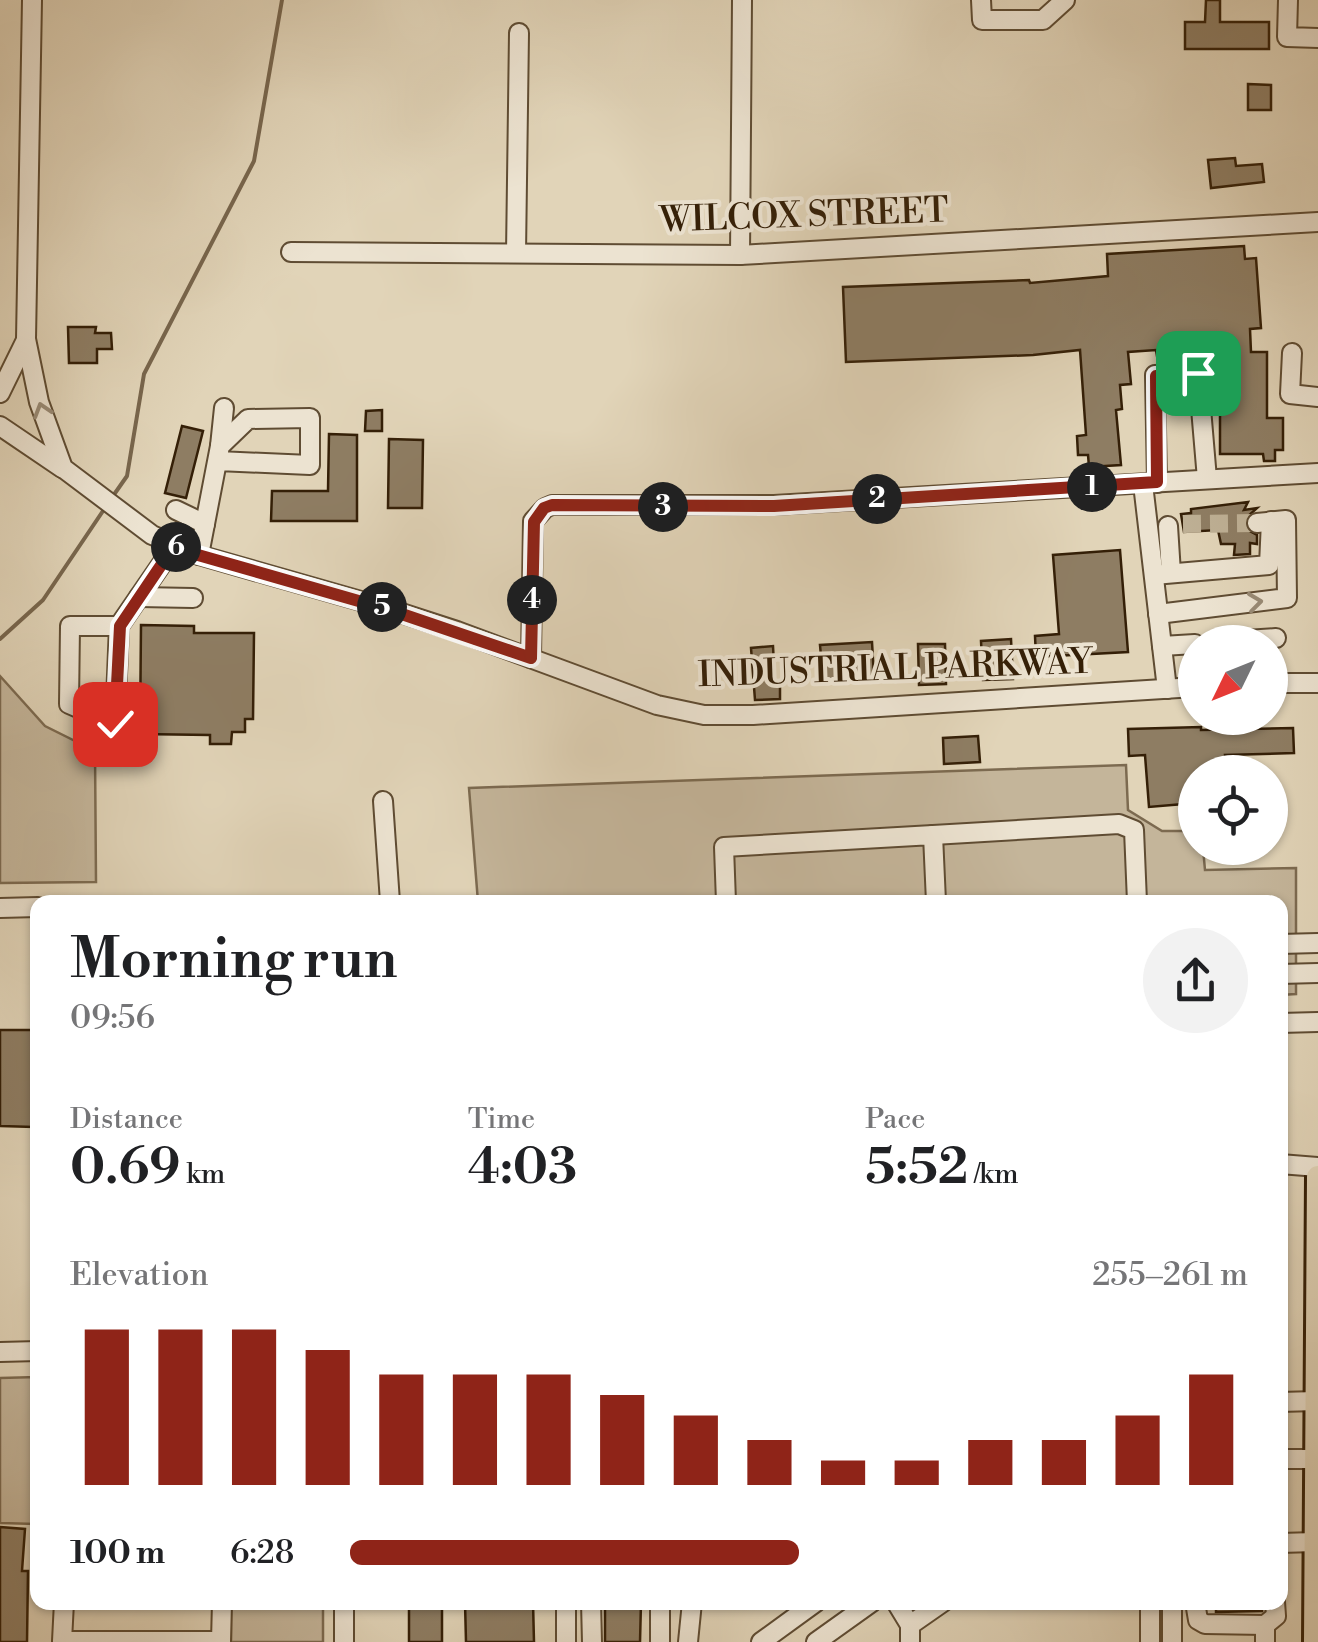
<!DOCTYPE html>
<meta charset="utf-8">
<style>
body{margin:0;font-family:"Libre Bodoni",serif;background:#f2f2f2;color:#202124;height:100vh;display:flex;flex-direction:column;font-size:38px;white-space:nowrap}
*{box-sizing:border-box;margin:0}
p{font-size:32px;color:#757577}
.icon{flex:none;width:55px;height:55px;fill:none;stroke:currentColor;stroke-width:2;stroke-linecap:round;stroke-linejoin:round}
.map{position:relative;flex:1;overflow:hidden}
.panel{position:absolute;left:30px;top:895px;width:1258px;height:715px;display:flex;flex-direction:column;background:#fff;border-radius:20px;box-shadow:0 2px 8px #0004}
.panel>*{flex:none}
.needle{width:65px;rotate:227deg}
.controls{position:absolute;left:1178px;top:625px;display:grid;gap:20px}
.controls a{display:grid;place-items:center;width:110px;height:110px;border-radius:50%;background:#fff;box-shadow:0 2px 8px #0004;font-size:50px}
.pin{position:absolute;display:grid;place-items:center;width:85px;height:85px;color:#fff;margin:-42px;border-radius:20px;box-shadow:0 5px 15px #0006}
.km{position:absolute;width:50px;height:50px;margin:-25px;border-radius:50%;background:#222;color:#fff;font-size:28px;line-height:50px;text-align:center}
.round{display:grid;place-items:center;flex:none;width:105px;height:105px;border-radius:52px;background:#f2f2f2}
.head{display:flex;align-items:center;justify-content:space-between;height:170px;padding:0 40px}
h1{font-size:55px;font-weight:600;line-height:75px}
.stats{display:grid;grid-template-columns:repeat(3,1fr);gap:15px;height:170px;padding:10px 40px}
.stats div{display:grid;align-content:center}
.stats b{font-size:50px;font-weight:600}
.stats small{font-size:28px;font-weight:400}
.stats p{font-size:28px}
.chart{height:280px;padding:20px 40px}
.chart p{display:flex;justify-content:space-between}
.chart svg{width:100%;height:180px;margin-top:10px;stroke:#8f2418;stroke-width:6}
ul{padding:0 40px;list-style:none;font-size:32px}
li{display:grid;grid-template-columns:160px 120px 1fr;align-items:center;height:75px}
li i{height:25px;border-radius:12px;background:#8f2418}
.map>svg:first-child{display:block}
.green{fill:#c4b59a;stroke:#7c6a50;stroke-width:2.5}
.lines{fill:none;stroke-linecap:round;stroke-linejoin:round}
.stream{stroke:#78664d;stroke-width:4}
.building{fill:#8e7d63;stroke:#341f07;stroke-width:2.5}
.minor-tunnel{stroke:#beb095;stroke-width:18;stroke-dasharray:18 9;stroke-linecap:butt}
.minor-casing{stroke:#5f4c33;stroke-width:22}
.major-casing{stroke:#341f07;stroke-width:28}
.minor{stroke:#ece3d1;stroke-width:18}
.major{stroke:#e1d4b8;stroke-width:22}
.oneway{stroke:#998b76}
.route-casing{stroke:#fff;stroke-width:20}
.route{stroke:#8f2418;stroke-width:12}
.labels{text-anchor:middle;dominant-baseline:central;stroke-width:8;stroke-linejoin:round;paint-order:stroke}
.street-label{font-size:35px;fill:#341f07;stroke:#ece3d1}
</style>
<div class="map">
<svg width="1318" height="1642" viewBox="0 0 1318 1642">
<rect width="100%" height="100%" fill="#e1d4b8"/>
<filter id="stains"><feTurbulence type="fractalNoise" baseFrequency=".002" numOctaves="4"/><feColorMatrix values="0 0 0 0 .2 0 0 0 0 .09 0 0 0 0 .02 0 0 0 .5 -.17"/></filter>
<radialGradient id="worn" r=".72"><stop offset=".6" stop-color="#630" stop-opacity="0"/><stop offset="1" stop-color="#630" stop-opacity=".3"/></radialGradient>
<!-- green -->
<g class="green">
<path d="M0,676L45,726L95,751L96,882L0,883Z"/>
<path d="M1126,765L1128,810L1162,831H1195V848H1203L1205,870L1296,868V994L1280,995V902H478L469,788Z"/>
<path d="M37,1377L36,1524L0,1523V1378Z"/>
<rect x="231" y="1603" width="92" height="39"/>
</g>
<g class="lines">
<!-- stream -->
<g class="stream">
<path d="M113,496L127,476L144,374L254,161L282,0"/>
<path d="M0,639L43,600L105,508"/>
</g>
</g>
<!-- building -->
<g class="building">
<path d="M1206,0H1220V22H1269V49H1185V22H1205Z"/>
<path d="M1248,84L1271,85V110H1248Z"/>
<path d="M1235,158L1236,166L1262,164L1264,182L1211,188L1208,160Z"/>
<path d="M1244,246L1245,259L1256,258L1261,328L1250,329L1251,352H1267V418H1283V450H1275V461H1264L1263,454H1220V411H1230V368H1222V346L1197,347L1199,361L1158,362L1156,350L1128,352L1131,384L1120,385L1122,409L1116,410L1121,465L1089,467L1088,455H1078L1077,436L1086,435L1080,350L1033,355L846,362L843,287L1029,280L1030,283L1108,276L1107,254Z"/>
<path d="M68,327H96L95,333H111L112,349H97V363H69Z"/>
<path d="M382,410V431H365L366,411Z"/>
<path d="M182,426L203,431L186,498L165,493Z"/>
<path d="M329,434L357,435V521H271L272,491H328Z"/>
<path d="M389,439L423,440L422,508H388Z"/>
<path d="M1248,502L1244,510L1257,508L1245,519L1246,529L1257,535V544L1250,543V554L1234,555L1235,544H1221L1218,530L1184,532L1181,514L1191,513V509Z"/>
<path d="M1120,550L1128,652L1036,657L1035,636L1059,634L1053,555Z"/>
<path d="M141,625L194,626V633H254L253,719H245V732H232L231,744H210V735L140,734Z"/>
<path d="M1011,639L1013,679L983,680L981,641Z"/>
<path d="M872,642L874,677L823,679L820,645Z"/>
<path d="M918,644H945L946,684L919,685Z"/>
<path d="M773,646L775,685H780V699L755,700L751,648Z"/>
<path d="M1201,727V730L1293,728L1294,753L1225,755L1227,772H1195V803L1149,807L1145,755L1129,756L1128,729Z"/>
<path d="M978,736L980,762L944,764L943,738Z"/>
<path d="M0,1030H35L34,1127L0,1126Z"/>
<path d="M0,1527L25,1529L22,1571H28L27,1642H0Z"/>
<path d="M442,1602V1642H409V1603Z"/>
<path d="M465,1602H533L534,1642H466Z"/>
<path d="M605,1602H641L640,1642H605Z"/>
<path d="M1216,1602H1262V1611L1216,1612Z"/>
</g>
<g class="lines">
<!-- minor-tunnel -->
<path class="minor-tunnel" d="M1183,524L1257,523"/>
<defs>
<g id="minor">
<path d="M32,0L26,339L39,402L63,468L152,535L199,555L389,609L457,631L657,705L704,715H753L1195,687"/>
<path d="M981,0L982,20H1043L1065,0"/>
<path d="M1288,0L1287,37L1318,38"/>
<path d="M291,252L740,255L1318,222"/>
<path d="M516,253L519,33"/>
<path d="M740,255L742,0"/>
<path d="M1292,353L1290,394L1318,397"/>
<path d="M0,393L26,340"/>
<path d="M0,426L62,468"/>
<path d="M220,446L224,408"/>
<path d="M1157,483L1155,375L1198,373L1207,479"/>
<path d="M1143,484L1167,689"/>
<path d="M176,510L205,524"/>
<path d="M1168,526L1171,573"/>
<path d="M199,555L220,446L248,419L310,418V465L218,461"/>
<path d="M1154,575L1269,565L1271,521"/>
<path d="M139,597L193,598"/>
<path d="M1158,614L1287,598L1286,520L1257,523"/>
<path d="M119,626H70L69,704L115,724L119,626L174,546"/>
<path d="M1216,642L1276,638"/>
<path d="M1162,646L1195,644"/>
<path d="M531,658L533,521L545,508L552,505H774L1318,473"/>
<path d="M1270,683H1318"/>
<path d="M383,801L390,902"/>
<path d="M933,835L1119,824L1134,830L1137,902"/>
<path d="M726,902L724,847L933,835L936,902"/>
<path d="M0,908L38,907"/>
<path d="M1280,944L1318,943"/>
<path d="M1280,974L1318,973"/>
<path d="M1280,1023L1318,1022"/>
<path d="M1280,1164L1318,1167"/>
<path d="M0,1352L38,1351"/>
<path d="M1280,1402L1316,1401"/>
<path d="M1280,1459H1315"/>
<path d="M1280,1543L1315,1542"/>
<path d="M64,1602L62,1641H221L222,1602"/>
<path d="M566,1602V1642"/>
<path d="M591,1602L592,1642"/>
<path d="M660,1602V1642"/>
<path d="M896,1602L910,1625V1642"/>
<path d="M1195,1602L1198,1620L1205,1624L1265,1625"/>
<path d="M910,1625L943,1602"/>
<path d="M344,1642V1602"/>
<path d="M688,1642L692,1602"/>
<path d="M761,1642L816,1602"/>
<path d="M816,1642L872,1602"/>
<path d="M1150,1642V1602"/>
<path d="M1172,1642V1602"/>
<path d="M1265,1642V1625L1276,1616L1275,1602"/>
</g>
<path id="major" d="M1315,1642L1318,1177"/>
</defs>
<!-- minor casing -->
<use href="#minor" class="minor-casing"/>
<!-- major casing -->
<use href="#major" class="major-casing"/>
<!-- minor -->
<use href="#minor" class="minor"/>
<!-- major -->
<use href="#major" class="major"/>
</g>
<!-- one-way arrows -->
<defs><path id="oneway-chevron" d="M-2-3.5L2.5 0L-2 3.5" fill="none" stroke-width="1.6" stroke-linecap="round" stroke-linejoin="round" transform="scale(2.5)"/></defs>
<g class="oneway">
<use href="#oneway-chevron" transform="translate(42 410) rotate(-107)"/>
<use href="#oneway-chevron" transform="translate(1255 602) rotate(-7)"/>
</g>
<g class="lines">
<defs>
<path id="route" d="M115,724L120,626L174,546L198,555L390,610L531,658L534,522L544,508L552,505L774,506L1157,482L1156,376L1198,373"/>
</defs>
<!-- route casing -->
<use href="#route" class="route-casing"/>
<!-- route -->
<use href="#route" class="route"/>
</g>
<g class="labels">
<!-- street labels -->
<g class="street-label">
<text transform="translate(804 216) rotate(-2)">WILCOX STREET</text>
<text transform="translate(895 669) rotate(-2)">INDUSTRIAL PARKWAY</text>
</g>
</g>
<rect width="100%" height="100%" filter="url(#stains)"/>
<rect width="100%" height="100%" fill="url(#worn)"/>
</svg>
<div class="controls">
<a><svg class="needle" viewBox="-14 -14 28 28"><path d="M0-13l5 13h-10z" fill="#e53935"/><path d="M0 13l5-13h-10z" fill="#757577"/></svg></a>
<a><svg class="icon" aria-label="locate" viewBox="0 0 24 24"><circle cx="12" cy="12" r="6"/><path d="M12 2v4M12 18v4M2 12h4M18 12h4"/></svg></a>
</div>
<div class="pin" style="left:1198px;top:373px;background:#1e9e55"><svg class="icon" aria-label="arrive" viewBox="0 0 24 24"><path d="M6 21V4h12l-3 4 3 4H6"/></svg></div>
<div class="pin" style="left:115px;top:724px;background:#d93025"><svg class="icon" aria-label="check" viewBox="0 0 24 24"><path d="M5 12l5 5 9-10"/></svg></div>
<b class="km" style="left:1092px;top:487px">1</b>
<b class="km" style="left:877px;top:499px">2</b>
<b class="km" style="left:663px;top:507px">3</b>
<b class="km" style="left:532px;top:600px">4</b>
<b class="km" style="left:382px;top:607px">5</b>
<b class="km" style="left:176px;top:547px">6</b>
<section class="panel">
<div class="head"><div><h1>Morning run</h1><p>09:56</p></div><a class="round"><svg class="icon" aria-label="share" viewBox="0 0 24 24"><path d="M12 15V3M7 8l5-5 5 5M5 13v7h14v-7"/></svg></a></div>
<div class="stats">
<div><p>Distance</p><b>0.69<small> km</small></b></div>
<div><p>Time</p><b>4:03</b></div>
<div><p>Pace</p><b>5:52<small> /km</small></b></div>
</div>
<div class="chart"><p><span>Elevation</span>255–261 m</p>
<svg viewBox="0 0 160 44" preserveAspectRatio="none"><path d="M5 44V6M15 44V6M25 44V6M35 44V11M45 44V17M55 44V17M65 44V17M75 44V22M85 44V27M95 44V33M105 44V38M115 44V38M125 44V33M135 44V33M145 44V27M155 44V17"/></svg>
</div>
<ul>
<li><b>100 m</b>6:28<i style="width:50%"></i></li>
</ul>
</section>
</div>
